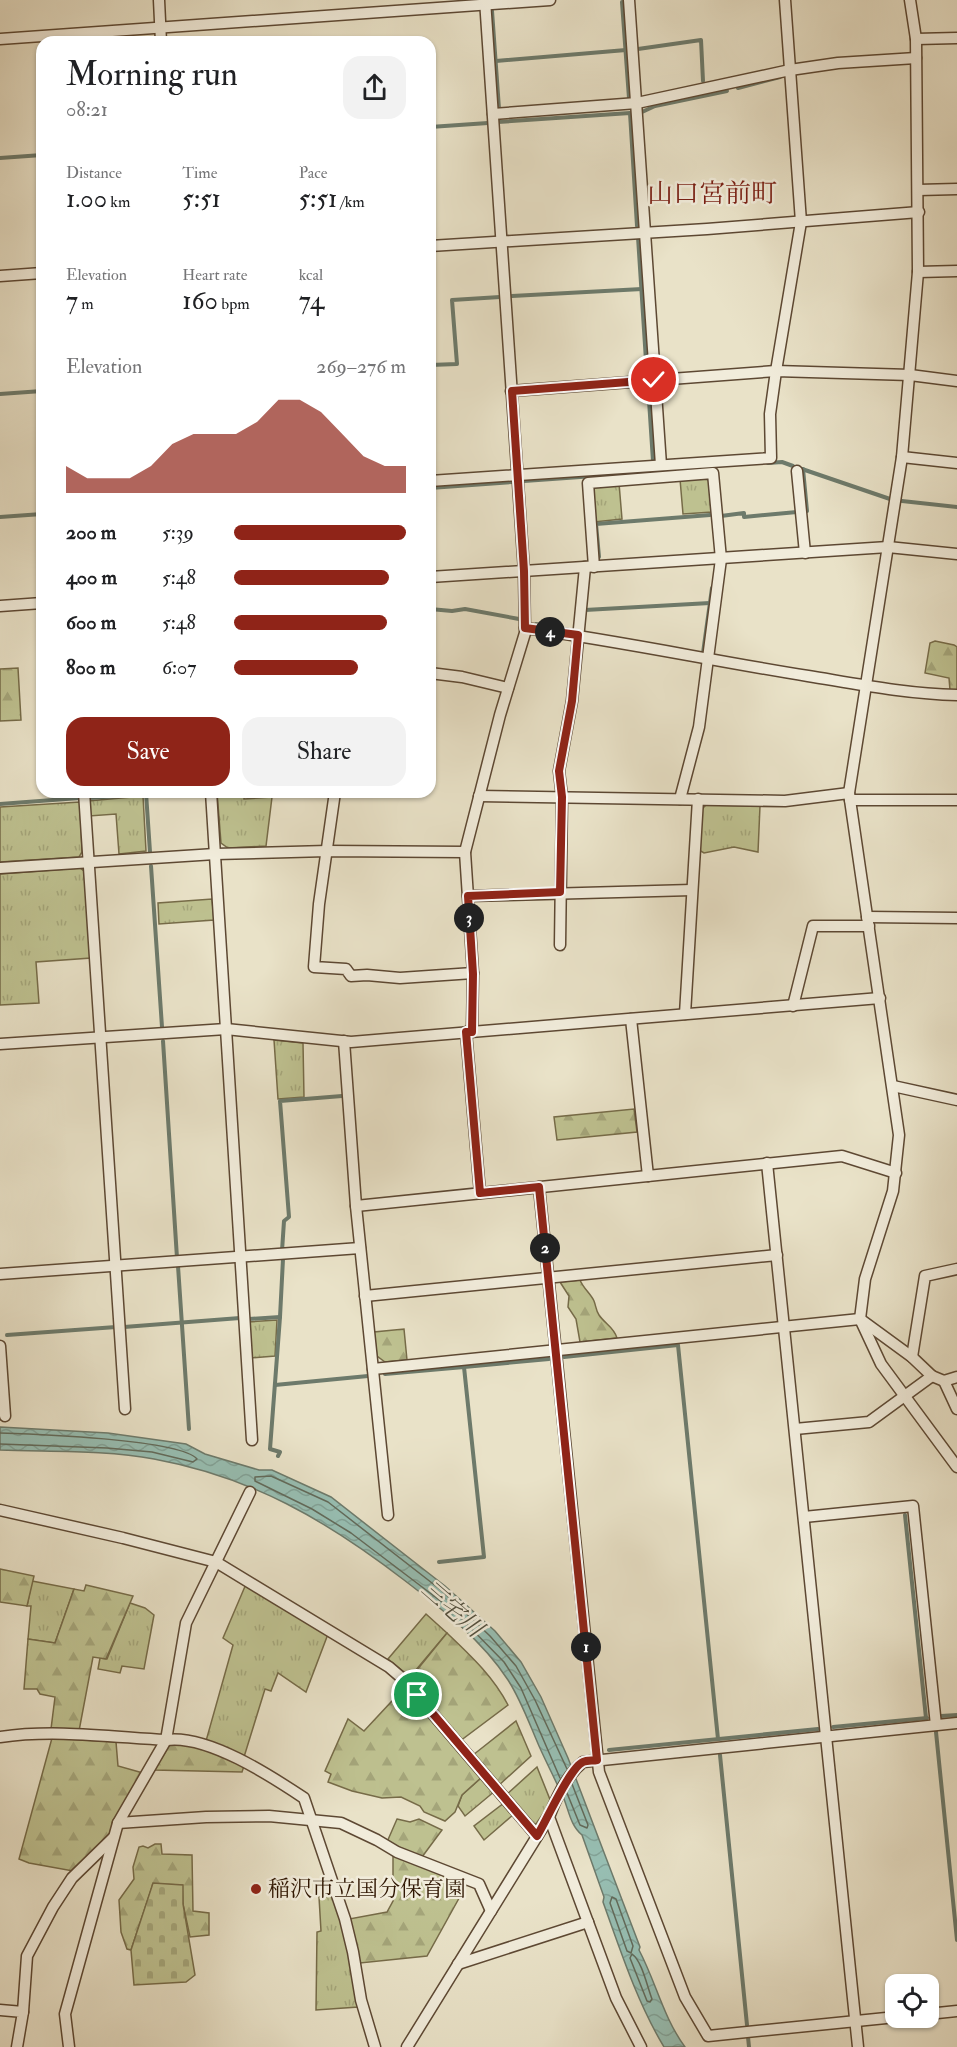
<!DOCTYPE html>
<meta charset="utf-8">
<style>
body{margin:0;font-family:"IM FELL Double Pica","Noto Serif JP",serif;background:#f2f2f2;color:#202124;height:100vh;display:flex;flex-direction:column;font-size:22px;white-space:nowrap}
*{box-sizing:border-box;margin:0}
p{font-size:20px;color:#757577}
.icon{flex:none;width:33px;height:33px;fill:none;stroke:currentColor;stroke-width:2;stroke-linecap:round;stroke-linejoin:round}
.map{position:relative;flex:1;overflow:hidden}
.panel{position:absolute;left:36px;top:36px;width:400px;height:762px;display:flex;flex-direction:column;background:#fff;border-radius:18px;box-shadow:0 2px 4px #0004}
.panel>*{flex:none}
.fabs{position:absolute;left:885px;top:1974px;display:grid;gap:12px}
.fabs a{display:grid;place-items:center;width:54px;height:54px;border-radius:12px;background:#fff;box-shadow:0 2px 4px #0004;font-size:30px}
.pin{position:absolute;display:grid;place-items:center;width:51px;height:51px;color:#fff;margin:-26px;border:3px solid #fff;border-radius:50%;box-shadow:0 2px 6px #0007}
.km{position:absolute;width:30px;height:30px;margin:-15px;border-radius:50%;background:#222;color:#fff;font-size:16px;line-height:30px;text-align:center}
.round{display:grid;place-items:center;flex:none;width:63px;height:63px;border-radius:18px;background:#f2f2f2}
.headline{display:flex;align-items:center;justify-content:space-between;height:102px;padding:0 30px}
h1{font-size:33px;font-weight:600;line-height:45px}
.stats{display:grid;grid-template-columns:repeat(3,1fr);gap:9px;height:102px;padding:6px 30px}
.stats div{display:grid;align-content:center}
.stats b{font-size:26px;font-weight:600}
.stats small{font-size:16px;font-weight:400}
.stats p{font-size:16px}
.chart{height:168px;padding:12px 30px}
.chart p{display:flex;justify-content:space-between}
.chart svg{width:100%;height:108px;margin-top:6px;fill:#8f2418;opacity:.7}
.cta{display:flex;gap:12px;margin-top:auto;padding:12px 30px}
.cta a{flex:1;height:69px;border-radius:18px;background:#8f2418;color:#fff;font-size:24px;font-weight:600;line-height:69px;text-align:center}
.cta a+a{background:#f2f2f2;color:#202124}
ul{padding:0 30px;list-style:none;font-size:20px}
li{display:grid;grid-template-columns:96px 72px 1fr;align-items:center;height:45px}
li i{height:15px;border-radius:8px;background:#8f2418}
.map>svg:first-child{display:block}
.grass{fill:url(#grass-tufts);stroke:#766b48;stroke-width:1.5}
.forest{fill:url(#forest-firs);stroke:#766b48;stroke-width:1.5}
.cemetery{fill:url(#cemetery-stones);stroke:#766b48;stroke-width:1.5}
.water{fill:url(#water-waves);stroke:#6d7a6b;stroke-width:1.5}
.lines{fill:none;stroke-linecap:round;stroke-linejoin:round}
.shore{stroke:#626a5a;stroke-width:1.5}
.stream{stroke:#6d7a6b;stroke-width:4}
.minor-casing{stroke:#5d4833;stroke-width:13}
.minor{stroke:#f1ecdb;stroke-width:10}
.route-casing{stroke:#fff;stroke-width:12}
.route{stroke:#8f2418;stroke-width:8}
.poi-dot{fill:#8f2418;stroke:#f1ecdb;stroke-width:2}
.labels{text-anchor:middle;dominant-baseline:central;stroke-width:5;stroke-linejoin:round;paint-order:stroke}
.poi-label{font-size:22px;fill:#2e1501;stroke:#f1ecdb;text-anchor:start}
.water-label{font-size:24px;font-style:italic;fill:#53503f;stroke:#f1ecdb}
.quarter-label{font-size:26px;fill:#7a1f14;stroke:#f1ecdb}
</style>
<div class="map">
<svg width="957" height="2047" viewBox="0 0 957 2047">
<defs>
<pattern id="grass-tufts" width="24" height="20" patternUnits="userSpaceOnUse" patternTransform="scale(1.5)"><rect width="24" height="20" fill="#bec190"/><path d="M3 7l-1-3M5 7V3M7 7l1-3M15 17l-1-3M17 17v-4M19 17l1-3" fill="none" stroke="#a4a57a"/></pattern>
<pattern id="forest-firs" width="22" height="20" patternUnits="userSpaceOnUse" patternTransform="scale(1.5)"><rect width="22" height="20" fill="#bec190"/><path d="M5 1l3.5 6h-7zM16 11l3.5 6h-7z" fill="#a4a57a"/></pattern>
<pattern id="cemetery-stones" width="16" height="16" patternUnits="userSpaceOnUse" patternTransform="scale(1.5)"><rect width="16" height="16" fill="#bec190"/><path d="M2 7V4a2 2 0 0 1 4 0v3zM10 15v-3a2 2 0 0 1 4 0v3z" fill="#a4a57a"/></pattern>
<pattern id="water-waves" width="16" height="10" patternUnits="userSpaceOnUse" patternTransform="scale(1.5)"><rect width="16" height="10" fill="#97beb2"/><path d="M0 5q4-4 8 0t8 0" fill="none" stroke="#82a297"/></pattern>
</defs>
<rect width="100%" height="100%" fill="#e9e2c8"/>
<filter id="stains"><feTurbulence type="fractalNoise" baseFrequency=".00333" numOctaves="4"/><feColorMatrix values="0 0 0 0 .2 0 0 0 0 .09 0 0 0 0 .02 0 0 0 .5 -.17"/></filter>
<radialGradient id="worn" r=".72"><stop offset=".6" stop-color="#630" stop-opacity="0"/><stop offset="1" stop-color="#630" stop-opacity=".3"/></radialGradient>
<!-- grass -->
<g class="grass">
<path d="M706,477L710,482L712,512L683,514L680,479Z"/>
<path d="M619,483L622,519L594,522L591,488Z"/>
<path d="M217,792H244V799L272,797L266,846L228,848L221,843Z"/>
<path d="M143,796L146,851L119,854L116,814L89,816L88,801Z"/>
<path d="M80,802L82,852L79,857L0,862V807Z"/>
<path d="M706,805L760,806L758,852L734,847L704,853L699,850L702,809Z"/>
<path d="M80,868L84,871L91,958L36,962L39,1003L0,1005V874Z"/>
<path d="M212,899L214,920L159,924L158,903Z"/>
<path d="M274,1040L303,1043L304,1097L278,1099Z"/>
<path d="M277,1320L275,1356L251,1358L248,1322Z"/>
<path d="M32,1581L74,1589L55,1643L28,1639L31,1606H27Z"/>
<path d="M246,1584L328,1634L306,1692L278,1673L271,1691L265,1689L244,1757L206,1741L233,1645L223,1638Z"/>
<path d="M130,1603L145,1608L154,1615L144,1669L122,1666L120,1673L98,1669L100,1658L107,1659Z"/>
<path d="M426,1614L447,1633L410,1677L388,1659Z"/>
<path d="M537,1767L551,1802L536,1824L529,1822L506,1795Z"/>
<path d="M483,1776L495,1791L465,1816L458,1806L462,1795Z"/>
<path d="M504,1803L514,1814L484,1840L474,1826Z"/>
<path d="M333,1896L351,1956L358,2007L316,2010L317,1932L321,1931L319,1897Z"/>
</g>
<!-- forest -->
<g class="forest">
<path d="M935,641L954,645L957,647V690H950L949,678L925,673L930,643Z"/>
<path d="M18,668L21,720L0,721V669Z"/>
<path d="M634,1109L637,1132L557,1140L554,1117Z"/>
<path d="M580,1280C583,1288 591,1294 594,1301C596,1306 596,1311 599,1315C605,1324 614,1327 617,1338L580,1342L576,1319L568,1307L569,1296L560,1282Z"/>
<path d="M404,1329L407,1360L385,1362L377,1356L374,1332Z"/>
<path d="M0,1569L34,1576L27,1606L0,1602Z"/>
<path d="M86,1585L133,1596L106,1659L93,1657L79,1731L51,1729L55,1697L40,1694L37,1689H24L28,1639L55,1643L74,1589L84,1591Z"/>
<path d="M447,1633C470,1655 493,1676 508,1705L460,1741L408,1681Z"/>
<path d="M406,1686L483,1776L462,1795L455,1812L445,1821L424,1812L420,1806L401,1797L382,1798L352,1791L328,1782L331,1774L325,1771L348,1719L364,1731Z"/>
<path d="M516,1721L531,1756L498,1786L473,1755Z"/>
<path d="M52,1738L116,1742L118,1766L143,1773L112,1833L73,1871L29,1863L19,1859Z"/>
<path d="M171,1743L199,1747L244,1766L242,1772L154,1770Z"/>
<path d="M397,1819L410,1822L419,1819L442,1830L422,1857L387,1842Z"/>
<path d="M155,1844H161L162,1854L192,1855L193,1911L209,1913V1935L190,1937L183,1904L182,1885L153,1884L131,1950L127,1949L121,1932L119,1900L134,1879L133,1867L139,1847L143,1846L148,1848Z"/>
<path d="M393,1854L468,1882L427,1956L360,1963L349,1919L387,1912L393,1901Z"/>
</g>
<!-- cemetery -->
<path class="cemetery" d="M153,1883L183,1885V1904L195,1975L186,1982L134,1985L131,1950Z"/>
<!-- water -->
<path class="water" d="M0,1427L108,1433L186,1444L205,1454L259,1470H272L331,1497L445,1586L495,1631L521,1662L541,1697L568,1758L640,1947L639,1950C656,1982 663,2017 685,2047H664C637,2002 621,1952 603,1902L604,1897L582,1835C571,1826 569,1812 564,1799C556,1781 547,1764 539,1746C529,1723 521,1700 508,1680C482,1640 442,1609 404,1580C326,1520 252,1477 154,1459C106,1450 49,1452 0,1450Z"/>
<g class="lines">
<!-- shore -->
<g class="shore">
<path d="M0,1433C32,1434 180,1439 197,1459L193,1462L152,1452L107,1448L0,1444"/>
<path d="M560,1778L521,1688L504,1662L455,1612L351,1533L312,1509L255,1481V1477L271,1476L328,1502L441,1590L490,1636L516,1666L535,1700L567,1769"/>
<path d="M567,1793L580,1825L587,1828L588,1825L572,1784"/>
<path d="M612,1897L616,1899L633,1946L631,1953L627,1951L610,1903Z"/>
<path d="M632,1954C642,1961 647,1986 652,1999L650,2002L647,2001L630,1958Z"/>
</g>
<!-- stream -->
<g class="stream">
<path d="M622,2L629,98"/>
<path d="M492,11L499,109"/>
<path d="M638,49L701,40L703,81"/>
<path d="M496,61L626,50"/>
<path d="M738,88L780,77"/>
<path d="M642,112L655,106L727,91"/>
<path d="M498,122L630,113L637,226"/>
<path d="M430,127L488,123"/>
<path d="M0,158L42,155"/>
<path d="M638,237L647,376"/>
<path d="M512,296L642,289"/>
<path d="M430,365L457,364L452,300L500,297"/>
<path d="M648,385L653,461"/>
<path d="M0,394L42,391"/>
<path d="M768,463L782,462L793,466"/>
<path d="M802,469L890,499"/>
<path d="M803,469L807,511"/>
<path d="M524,481L707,468"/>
<path d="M430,488L512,482"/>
<path d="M902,501L957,507"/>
<path d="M721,516L744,513V517L797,512"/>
<path d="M0,517L42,514"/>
<path d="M599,557L596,524L710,515"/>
<path d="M430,609L452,611L465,609L519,619"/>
<path d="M585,610L710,603"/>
<path d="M536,624L548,626"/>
<path d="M699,653H703L712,588"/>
<path d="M146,793L150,852"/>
<path d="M88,798L181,792"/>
<path d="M0,804L79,798"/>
<path d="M151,866L162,1027"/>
<path d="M163,1041L177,1258"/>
<path d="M282,1251L284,1221L289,1217L280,1101L342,1096"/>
<path d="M178,1266L189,1429"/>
<path d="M280,1317L283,1259"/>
<path d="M249,1319L280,1317L270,1449L280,1452L278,1456"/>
<path d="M124,1327L240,1318"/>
<path d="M7,1335L116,1327"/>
<path d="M564,1357L678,1345L718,1739"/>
<path d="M464,1367L549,1359"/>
<path d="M385,1374L464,1367L484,1557L439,1562"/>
<path d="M275,1385L368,1376"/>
<path d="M905,1515L926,1718"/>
<path d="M941,1716L957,1715"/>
<path d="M833,1727L927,1718"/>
<path d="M936,1732L957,1940"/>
<path d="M609,1750L818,1729"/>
<path d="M720,1755L747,2025"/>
<path d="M748,2037L749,2047"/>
</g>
<defs>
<g id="minor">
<path d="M159,0L161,42"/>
<path d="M629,0L661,465"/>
<path d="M910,0L916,39L918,272L902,457L849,793L899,1135L893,1191L865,1279L860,1319L881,1364L957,1467"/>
<path d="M0,39L550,0"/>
<path d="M916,39L957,38"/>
<path d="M493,114L637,103L790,70L838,63L916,58"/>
<path d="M918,190L957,189"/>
<path d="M430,246L707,229L919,212"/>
<path d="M918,272L957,271"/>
<path d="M0,276L42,273"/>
<path d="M511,391L776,371L910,375L957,381"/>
<path d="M902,457L957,463"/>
<path d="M797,471L805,553"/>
<path d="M430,481L771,458L770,414L776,371L801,222L785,0"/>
<path d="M594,567L588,483L713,473L721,559L699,727L680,799"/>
<path d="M430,577L888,547L957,554"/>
<path d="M0,606L42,603"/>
<path d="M525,628C620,641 714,661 808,676C857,684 907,694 957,695"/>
<path d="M430,673L462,677L508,688"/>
<path d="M84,792L125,1409"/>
<path d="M211,792L252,1440"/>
<path d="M335,792L319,904L314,967L346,969L351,976L367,975L400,978L473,973"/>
<path d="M479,796L785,801L849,793"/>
<path d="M850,800H957"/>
<path d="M0,868L215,854L327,851L465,852"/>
<path d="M468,896L692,890"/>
<path d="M867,917L957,918"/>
<path d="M560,945L562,797L559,771L572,701L585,567"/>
<path d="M793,1006L813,926H869"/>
<path d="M685,1014L698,799"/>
<path d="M631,1019L648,1176"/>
<path d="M466,1032L480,1193"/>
<path d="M472,1032L473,973L465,852L500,715L525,633L524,571L485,0"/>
<path d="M344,1041L356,1206L388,1515"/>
<path d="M0,1044L226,1029L351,1042L880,998"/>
<path d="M893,1086L957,1100"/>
<path d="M767,1163L858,2047"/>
<path d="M539,1187L599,1772L685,1997L708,2036L896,2017"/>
<path d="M356,1206L842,1156L896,1173"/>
<path d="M0,1274L360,1248"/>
<path d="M365,1296L777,1255"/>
<path d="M0,1346L5,1416"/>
<path d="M912,1357L925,1276L957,1269"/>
<path d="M373,1369L860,1319L912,1357L932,1376L944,1381L957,1377"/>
<path d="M944,1381L957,1409"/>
<path d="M795,1429L869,1422L932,1376"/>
<path d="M0,1510L123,1538L216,1562L389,1667L403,1679L537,1836"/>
<path d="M804,1517L913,1506L936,1725"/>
<path d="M0,1737C54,1729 112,1737 166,1740C207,1734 271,1776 304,1798L345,1919L353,1952L361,2000L375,2047"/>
<path d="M549,1817L616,1998L641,2047"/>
<path d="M118,1823L206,1817L269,1816L341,1823L377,1840L397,1852L479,1884L491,1911"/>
<path d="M458,1964L588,1922"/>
<path d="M0,2010L23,2012L17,2047"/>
<path d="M23,2012L27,1956L53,1907L72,1878L113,1838"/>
<path d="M928,2014L957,2011"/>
<path d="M69,2047L65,2014L118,1823L166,1740L186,1623L250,1492"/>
<path d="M407,2047L549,1817C556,1798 567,1775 583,1762L957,1723"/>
</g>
</defs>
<!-- minor casing -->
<use href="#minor" class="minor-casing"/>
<!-- minor -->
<use href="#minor" class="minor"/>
</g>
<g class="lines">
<defs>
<path id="route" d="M417,1695L537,1836C546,1822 570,1767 583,1762C587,1760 593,1761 597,1760L539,1187L480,1193L466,1032H472L473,974L468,896L560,892L562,797L559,771L572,701L578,635L525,628L524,571L512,391L654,380"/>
</defs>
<!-- route casing -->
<use href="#route" class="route-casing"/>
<!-- route -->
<use href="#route" class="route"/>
</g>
<!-- markers -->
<circle class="poi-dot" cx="256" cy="1889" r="6"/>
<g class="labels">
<!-- poi labels -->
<g class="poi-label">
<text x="268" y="1889">稲沢市立国分保育園</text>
</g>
<!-- water labels -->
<g class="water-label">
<text transform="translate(452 1609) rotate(41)">三宅川</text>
</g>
<!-- quarter labels -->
<g class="quarter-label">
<text x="712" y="194">山口宮前町</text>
</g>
</g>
<rect width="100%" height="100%" filter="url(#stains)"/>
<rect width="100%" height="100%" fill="url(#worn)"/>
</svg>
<div class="fabs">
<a><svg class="icon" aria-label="locate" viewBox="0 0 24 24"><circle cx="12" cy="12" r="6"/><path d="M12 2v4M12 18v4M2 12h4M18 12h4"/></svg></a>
</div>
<div class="pin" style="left:417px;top:1695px;background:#1e9e55"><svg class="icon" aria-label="arrive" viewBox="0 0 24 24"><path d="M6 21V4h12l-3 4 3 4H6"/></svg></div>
<div class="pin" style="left:654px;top:380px;background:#d93025"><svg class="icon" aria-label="check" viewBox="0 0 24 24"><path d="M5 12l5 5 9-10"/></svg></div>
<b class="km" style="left:586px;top:1647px">1</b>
<b class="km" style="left:545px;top:1248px">2</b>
<b class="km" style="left:469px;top:918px">3</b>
<b class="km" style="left:550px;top:632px">4</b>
<section class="panel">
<div class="headline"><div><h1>Morning run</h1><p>08:21</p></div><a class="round"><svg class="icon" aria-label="share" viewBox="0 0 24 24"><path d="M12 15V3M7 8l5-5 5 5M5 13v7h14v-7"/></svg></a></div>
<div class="stats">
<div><p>Distance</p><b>1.00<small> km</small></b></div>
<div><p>Time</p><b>5:51</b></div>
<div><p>Pace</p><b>5:51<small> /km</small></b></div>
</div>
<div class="stats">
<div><p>Elevation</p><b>7<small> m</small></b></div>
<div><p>Heart rate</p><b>160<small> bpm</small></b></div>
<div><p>kcal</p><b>74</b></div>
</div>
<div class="chart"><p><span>Elevation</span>269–276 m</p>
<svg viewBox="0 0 160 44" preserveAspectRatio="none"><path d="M0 44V33L10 38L20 38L30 38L40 33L50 24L60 20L70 20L80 20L90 15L100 6L110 6L120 11L130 20L140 29L150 33L160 33V44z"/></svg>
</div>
<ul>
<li><b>200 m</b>5:39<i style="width:100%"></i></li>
<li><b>400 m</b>5:48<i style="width:90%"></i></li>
<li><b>600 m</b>5:48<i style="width:89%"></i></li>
<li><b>800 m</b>6:07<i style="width:72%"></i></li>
</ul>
<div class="cta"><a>Save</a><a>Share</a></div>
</section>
</div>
